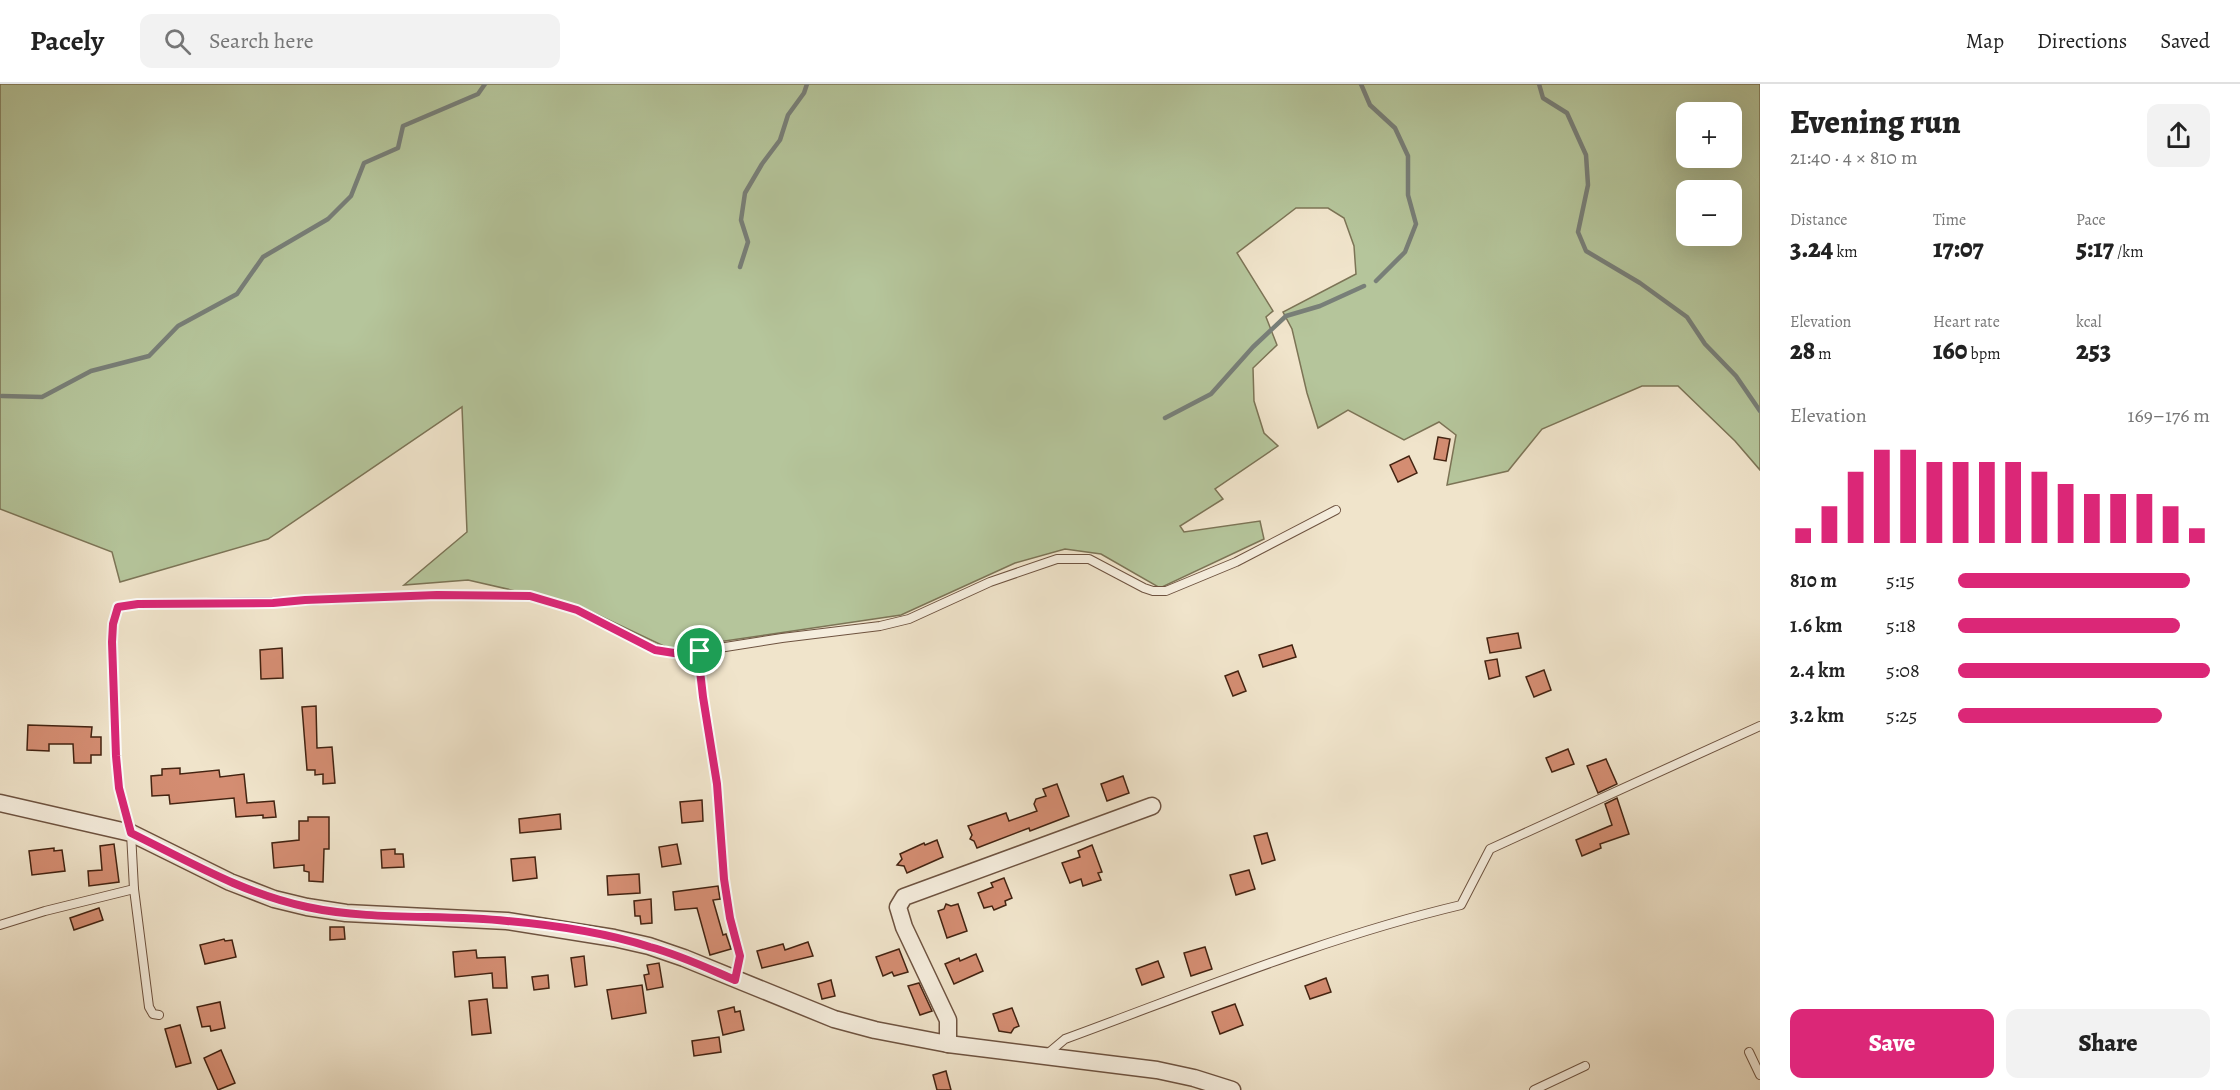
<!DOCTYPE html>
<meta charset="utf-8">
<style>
body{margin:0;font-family:Alegreya,serif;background:#f2f2f2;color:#222;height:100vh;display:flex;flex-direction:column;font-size:22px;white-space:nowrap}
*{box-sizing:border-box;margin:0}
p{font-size:20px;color:#767676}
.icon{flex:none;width:33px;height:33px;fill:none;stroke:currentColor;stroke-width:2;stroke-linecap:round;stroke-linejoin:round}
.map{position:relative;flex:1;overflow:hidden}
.panel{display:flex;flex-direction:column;background:#fff;width:480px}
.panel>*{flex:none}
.buttons{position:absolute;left:1676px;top:18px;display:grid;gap:12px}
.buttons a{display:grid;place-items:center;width:66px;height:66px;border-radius:12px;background:#fff;box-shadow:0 6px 24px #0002;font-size:30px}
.pin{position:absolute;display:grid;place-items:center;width:51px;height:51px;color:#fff;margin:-26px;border:3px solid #fff;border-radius:50%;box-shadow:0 2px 6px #0007}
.round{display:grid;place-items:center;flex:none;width:63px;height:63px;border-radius:12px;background:#f2f2f2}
.summary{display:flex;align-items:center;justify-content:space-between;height:102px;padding:0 30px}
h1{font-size:33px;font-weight:800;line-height:45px}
.stats{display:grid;grid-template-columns:repeat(3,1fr);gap:9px;height:102px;padding:6px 30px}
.stats div{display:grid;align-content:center}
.stats b{font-size:26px;font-weight:800}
.stats small{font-size:16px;font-weight:400}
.stats p{font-size:16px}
.chart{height:168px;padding:12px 30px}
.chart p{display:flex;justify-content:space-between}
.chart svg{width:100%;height:108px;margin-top:6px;stroke:#db2777;stroke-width:6}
.primary-button{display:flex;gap:12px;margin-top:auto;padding:12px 30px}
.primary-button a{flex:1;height:69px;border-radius:12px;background:#db2777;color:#fff;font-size:24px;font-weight:800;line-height:69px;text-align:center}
.primary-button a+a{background:#f2f2f2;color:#222}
ul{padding:0 30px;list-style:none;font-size:20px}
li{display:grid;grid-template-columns:96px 72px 1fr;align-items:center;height:45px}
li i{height:15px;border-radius:8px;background:#db2777}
header{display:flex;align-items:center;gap:36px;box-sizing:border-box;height:84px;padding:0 30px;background:#fff;border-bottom:2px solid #e0e0e0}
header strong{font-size:28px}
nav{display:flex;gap:33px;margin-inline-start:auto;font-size:21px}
.search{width:420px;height:54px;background:#f2f2f2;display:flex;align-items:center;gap:15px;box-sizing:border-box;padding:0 21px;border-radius:12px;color:#767676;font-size:22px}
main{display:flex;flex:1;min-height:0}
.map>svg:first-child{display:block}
.green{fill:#b5c59b;stroke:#7c7456;stroke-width:1.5;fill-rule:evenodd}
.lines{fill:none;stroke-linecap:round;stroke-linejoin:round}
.stream{stroke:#787f78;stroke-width:4.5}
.building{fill:#d48d72;stroke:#432311;stroke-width:1.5}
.lane-casing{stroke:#6e5340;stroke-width:10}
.street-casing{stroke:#6e5340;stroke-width:19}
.lane{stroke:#f5eddd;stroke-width:8}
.street{stroke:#f5eddd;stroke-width:16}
.route-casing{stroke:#fff;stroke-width:12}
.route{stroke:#db2777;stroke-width:8}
</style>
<header>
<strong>Pacely</strong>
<div class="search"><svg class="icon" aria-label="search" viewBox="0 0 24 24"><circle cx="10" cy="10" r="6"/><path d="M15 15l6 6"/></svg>Search here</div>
<nav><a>Map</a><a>Directions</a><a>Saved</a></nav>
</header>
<main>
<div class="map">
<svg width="1760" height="1006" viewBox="0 0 1760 1006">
<rect width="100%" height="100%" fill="#f0e4cb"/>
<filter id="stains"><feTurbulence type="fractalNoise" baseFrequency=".00333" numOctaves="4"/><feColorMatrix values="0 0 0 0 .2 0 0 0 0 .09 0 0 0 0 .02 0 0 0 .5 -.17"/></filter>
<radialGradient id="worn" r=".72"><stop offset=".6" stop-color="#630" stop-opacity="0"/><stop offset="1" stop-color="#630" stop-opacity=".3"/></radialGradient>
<!-- green -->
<path class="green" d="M0,0H1760V386L1735,357L1678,302H1642L1542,345L1508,387L1447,401L1456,351L1439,338L1404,356L1348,326L1318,344L1307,309L1292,245L1283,228L1356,190L1354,162L1344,134L1328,124H1296L1237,169L1273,227L1266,233L1277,261L1253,284L1254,317L1264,349L1278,362L1215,405L1223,415L1180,442L1184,448L1260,437L1264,455L1160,504L1101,470L1065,465L1015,479L901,531L670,565L577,521L468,496L404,501L467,448L462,323L268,455L120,498L112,468L0,425ZM1686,28H1731V74H1686ZM1686,106H1731V152H1686Z"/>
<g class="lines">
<!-- stream -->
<g class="stream">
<path d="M1361,0L1370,21L1395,44L1408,72V111L1416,140L1405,168L1376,197"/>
<path d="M1539,0L1543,14L1567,29L1586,71L1588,101L1578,148L1586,167L1640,199L1687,233L1705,260L1736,292L1760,327"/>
<path d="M740,183L748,158L741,136L745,109L762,80L780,56L788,31L804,9L807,0"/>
<path d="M2,312L42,313L91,287L149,272L178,242L237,210L263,173L328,135L351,112L364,79L398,64L403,42L478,10L485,0"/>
<path d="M1165,334L1211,310L1253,263L1286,232L1320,222L1364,202"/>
</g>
</g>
<!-- building -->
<g class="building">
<path d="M1438,353L1450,355L1446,377L1434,375Z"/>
<path d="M1409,372L1417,389L1398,398L1390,381Z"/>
<path d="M1518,549L1521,564L1490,569L1487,554Z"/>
<path d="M1292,561L1296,573L1263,583L1259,571Z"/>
<path d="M282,564L283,594L261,595L260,566Z"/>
<path d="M1497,575L1500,592L1489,595L1485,577Z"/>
<path d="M1544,586L1551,606L1534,613L1526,593Z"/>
<path d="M1238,587L1246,607L1233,612L1225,592Z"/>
<path d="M316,622L317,664L332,663L335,699L323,700V690L315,691V686H307L302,623Z"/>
<path d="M28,641L92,643L91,653H101V671H91V679H74L73,660H49V667L27,666Z"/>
<path d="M1568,665L1574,680L1552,688L1546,674Z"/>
<path d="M1606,675L1617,700L1598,709L1587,682Z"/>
<path d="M180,684V690L219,686L220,693L244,690L247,719L274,717L276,733L263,734V731L236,733L234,714L170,720L169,711L152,712L151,692L162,691V685Z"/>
<path d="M1123,692L1129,709L1107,717L1101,700Z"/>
<path d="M1057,700L1069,732L1030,747L1029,744L977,764L974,757L970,755L972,751L968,742L1006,729L1009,737L1037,727L1034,720L1036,715L1046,712L1043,705Z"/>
<path d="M1617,714L1629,750L1600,760L1601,764L1582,772L1576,756L1612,741L1605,720Z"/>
<path d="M702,716L703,737L682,739L680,718Z"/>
<path d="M560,730L561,745L520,749L519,735Z"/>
<path d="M308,733H329V765H324L323,798L309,797V788L304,787V781L274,784L272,759L299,756V737H308Z"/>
<path d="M1267,749L1275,776L1262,780L1254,752Z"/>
<path d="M937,756L943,773L907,789L904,782L897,781L902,775L900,770L924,759L925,761Z"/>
<path d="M114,760L119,798L89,802L88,787L102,786L100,762Z"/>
<path d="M677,760L681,780L662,783L659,763Z"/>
<path d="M1092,761L1102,788L1098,789L1101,796L1083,802L1081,795L1070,799L1062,779L1080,773L1078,767Z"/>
<path d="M54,764V767L62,766L65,787L32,791L29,767Z"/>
<path d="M395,765V770H403L404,783L382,784L381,766Z"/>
<path d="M535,773L537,794L513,797L511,775Z"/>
<path d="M1249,786L1255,805L1236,811L1230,791Z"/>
<path d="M639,790L640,809L608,811L607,792Z"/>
<path d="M1004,794L1012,814L1005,817L1006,821L994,826L992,822L984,824L978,809L993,803L991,799Z"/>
<path d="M718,802L720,815L713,816L723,851L726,850L731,865L710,871L697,824L675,826L673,808Z"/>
<path d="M651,815L652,839L641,840L640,832H635L634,817Z"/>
<path d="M946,820L951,822L958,820L967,847L947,854L938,827L944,825Z"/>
<path d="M99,824L103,836L74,846L70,834Z"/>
<path d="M330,843H344L345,855L330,856Z"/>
<path d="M224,855L225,857L232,856L236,873L205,880L200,861Z"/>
<path d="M808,858L813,872L762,884L757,867L783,860L785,866Z"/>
<path d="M1205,863L1212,885L1191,892L1184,869Z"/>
<path d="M899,865L908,888L894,892L892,888L883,892L876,873Z"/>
<path d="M476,866L477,874L505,873L507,904H493L492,889L455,893L453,868Z"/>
<path d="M976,870L983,887L954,900L945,880L959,874L960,877Z"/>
<path d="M584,872L587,901L575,903L571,874Z"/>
<path d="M1158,877L1164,893L1142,901L1136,885Z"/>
<path d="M659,879L663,903L647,906L644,891L649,890L647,881Z"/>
<path d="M548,891L549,904L534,906L532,893Z"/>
<path d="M1326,894L1331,908L1310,915L1305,902Z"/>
<path d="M831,896L835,912L822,915L818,900Z"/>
<path d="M919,899L932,927L920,931L908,902Z"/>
<path d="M642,901L646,929L612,935L607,906Z"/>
<path d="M487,915L491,949L472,951L469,917Z"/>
<path d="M220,918L225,944L211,947L210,942L202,943L197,923Z"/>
<path d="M1235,920L1243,941L1220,950L1212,928Z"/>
<path d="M734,923L735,928L740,927L744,946L723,951L718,927Z"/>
<path d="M1012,924L1019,942L1014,944L1011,949L999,947L993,930Z"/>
<path d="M180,941L191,979L176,983L165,945Z"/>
<path d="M719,953L721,968L694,972L692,957Z"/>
<path d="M221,966L235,999L218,1006L204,974Z"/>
<path d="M946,987L951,1006H937L933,991Z"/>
</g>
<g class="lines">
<defs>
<g id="lane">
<path d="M134,805L149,923L153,930L159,931"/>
<path d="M0,841L45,827L134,805L131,749L119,704L116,672L112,558L113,540L118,523L138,520L273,518L437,511L530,512L577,526L655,565L674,569L700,567"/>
<path d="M735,896L740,872L730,834L724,796L717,701L703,613L699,578L700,567L782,554L880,542L909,535L990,498L1057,475H1089L1144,504L1153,507H1166L1236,478L1336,426"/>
<path d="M1749,968L1760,991"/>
<path d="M1046,971L1065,955C1196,907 1326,853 1461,821L1490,765L1760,642"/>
<path d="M1534,1006L1585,982"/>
</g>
<g id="street">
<path d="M0,719L131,749L230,798L274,815L307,823L346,829L507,837L614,854L649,862L684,874L834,935L875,946L948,960L1157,986L1194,994L1232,1006"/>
<path d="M948,960V936L904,843L898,823L904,813L1152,722"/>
</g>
</defs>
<!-- lane casing -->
<use href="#lane" class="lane-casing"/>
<!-- street casing -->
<use href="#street" class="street-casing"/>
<!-- lane -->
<use href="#lane" class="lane"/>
<!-- street -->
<use href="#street" class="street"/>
</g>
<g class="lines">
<defs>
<path id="route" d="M437,511L530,512L577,526L655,566L674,569L700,567L699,578L703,613L717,700L724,795L730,834L740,872L735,896C707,884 680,871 650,863C606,849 553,841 507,837C441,830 372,837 307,823C244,810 188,777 131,749L119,704L116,672L112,558L113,540L118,523L138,520L273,519L305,516Z"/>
</defs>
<!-- route casing -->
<use href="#route" class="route-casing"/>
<!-- route -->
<use href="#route" class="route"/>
</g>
<rect width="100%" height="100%" filter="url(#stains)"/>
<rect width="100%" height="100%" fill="url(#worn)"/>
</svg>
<div class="buttons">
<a>+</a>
<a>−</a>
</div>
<div class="pin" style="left:700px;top:567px;background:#1e9e55"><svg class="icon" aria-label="arrive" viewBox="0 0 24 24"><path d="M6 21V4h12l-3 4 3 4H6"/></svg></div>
</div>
<section class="panel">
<div class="summary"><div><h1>Evening run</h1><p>21:40 · 4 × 810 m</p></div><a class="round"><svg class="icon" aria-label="share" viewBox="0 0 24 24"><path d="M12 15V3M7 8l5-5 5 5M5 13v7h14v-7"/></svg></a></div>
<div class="stats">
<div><p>Distance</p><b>3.24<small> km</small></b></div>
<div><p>Time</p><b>17:07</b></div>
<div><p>Pace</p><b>5:17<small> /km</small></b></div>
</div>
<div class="stats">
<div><p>Elevation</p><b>28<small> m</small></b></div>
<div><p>Heart rate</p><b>160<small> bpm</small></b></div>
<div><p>kcal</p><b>253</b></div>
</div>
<div class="chart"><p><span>Elevation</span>169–176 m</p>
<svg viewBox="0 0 160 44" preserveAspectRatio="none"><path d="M5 44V38M15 44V29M25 44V15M35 44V6M45 44V6M55 44V11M65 44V11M75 44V11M85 44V11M95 44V15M105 44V20M115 44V24M125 44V24M135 44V24M145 44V29M155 44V38"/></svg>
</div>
<ul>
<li><b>810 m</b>5:15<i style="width:92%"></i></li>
<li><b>1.6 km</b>5:18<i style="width:88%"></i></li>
<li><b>2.4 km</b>5:08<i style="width:100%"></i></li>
<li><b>3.2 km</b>5:25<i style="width:81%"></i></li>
</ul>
<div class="primary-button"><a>Save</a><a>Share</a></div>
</section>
</main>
